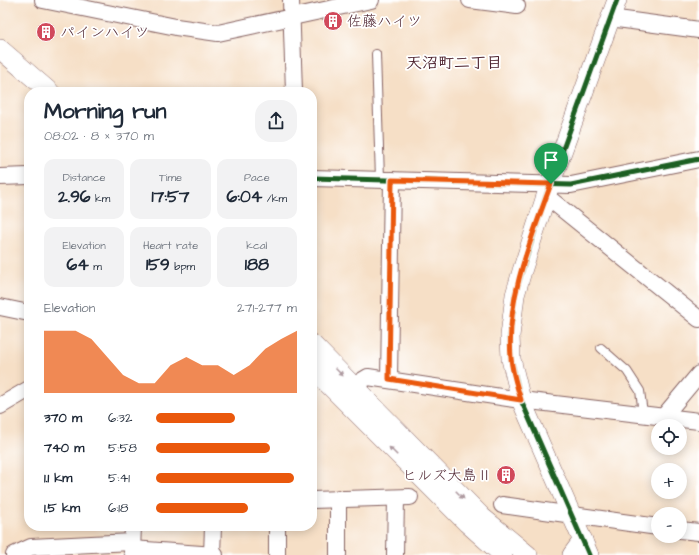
<!DOCTYPE html>
<meta charset="utf-8">
<style>
body{margin:0;font-family:"Architects Daughter","Klee One",sans-serif;background:#f2f2f3;color:#1f2937;height:100vh;display:flex;flex-direction:column;font-size:15px;white-space:nowrap}
*{box-sizing:border-box;margin:0}
p{font-size:13px;color:#747a83}
.icon{flex:none;width:22px;height:22px;fill:none;stroke:currentColor;stroke-width:2;stroke-linecap:round;stroke-linejoin:round}
.map{position:relative;flex:1;overflow:hidden}
.details{position:absolute;left:24px;top:87px;width:293px;height:444px;display:flex;flex-direction:column;background:#fff;border-radius:16px;box-shadow:0 2px 10px #0003}
.details>*{flex:none}
.tools{position:absolute;left:651px;top:419px;display:grid;gap:8px}
.tools a{display:grid;place-items:center;width:36px;height:36px;border-radius:50%;background:#fff;box-shadow:0 2px 10px #0003;font-size:20px}
.pin{position:absolute;display:grid;place-items:center;width:34px;height:34px;color:#fff;margin:-41px -17px;border-radius:50% 50% 50% 0;rotate:-45deg;box-shadow:0 0 4px #0007}
.pin .icon{rotate:45deg}
.round{display:grid;place-items:center;flex:none;width:42px;height:42px;border-radius:16px;background:#f2f2f3}
.overview{display:flex;align-items:center;justify-content:space-between;height:68px;padding:0 20px}
h1{font-size:22px;font-weight:800;line-height:30px}
.metrics{display:grid;grid-template-columns:repeat(3,1fr);gap:6px;height:68px;padding:4px 20px}
.metrics div{display:grid;align-content:center;border-radius:10px;background:#f2f2f3;text-align:center}
.metrics b{font-size:17px;font-weight:800}
.metrics small{font-size:11px;font-weight:400}
.metrics p{font-size:11px}
.chart{height:112px;padding:8px 20px}
.chart p{display:flex;justify-content:space-between}
.chart svg{width:100%;height:72px;margin-top:4px;fill:#ea580c;opacity:.7}
ul{padding:0 20px;list-style:none;font-size:13px}
li{display:grid;grid-template-columns:64px 48px 1fr;align-items:center;height:30px}
li i{height:10px;border-radius:5px;background:#ea580c}
.map>svg:first-child{display:block}
.lines{fill:none;stroke-linecap:round;stroke-linejoin:round}
.service-casing{stroke:#866261;stroke-width:10}
.minor-casing{stroke:#866261;stroke-width:18}
.tertiary-casing{stroke:#866261;stroke-width:20}
.service{stroke:#fff;stroke-width:8}
.minor{stroke:#fff;stroke-width:16}
.tertiary{stroke:#fff;stroke-width:19}
.cycleway-casing{stroke:#fff;stroke-width:8}
.cycleway{stroke:#1b5e20;stroke-width:5}
.oneway{fill:#ae9aa0}
.route-casing{stroke:#fff;stroke-width:8}
.route{stroke:#ea580c;stroke-width:5}
.labels{text-anchor:middle;dominant-baseline:central;stroke-width:3.5;stroke-linejoin:round;paint-order:stroke}
.poi-label{font-size:15px;fill:#4a1f2b;stroke:#fff;text-anchor:start}
.neighbourhood-label{font-size:16px;font-weight:bold;fill:#4a1f2b;stroke:#fff}
</style>
<div class="map">
<svg width="699" height="555" viewBox="0 0 699 555">
<rect width="100%" height="100%" fill="#fff"/>
<filter id="ink" filterUnits="userSpaceOnUse"><feTurbulence type="fractalNoise" baseFrequency=".025" numOctaves="2"/><feDisplacementMap in="SourceGraphic" scale="8" xChannelSelector="R" yChannelSelector="G"/><feConvolveMatrix kernelMatrix="1 2 1 2 8 2 1 2 1" color-interpolation-filters="sRGB"/></filter>
<filter id="wash" filterUnits="userSpaceOnUse"><feTurbulence type="fractalNoise" baseFrequency=".012" numOctaves="4" result="noise"/><feDisplacementMap in="SourceGraphic" scale="16" xChannelSelector="R" yChannelSelector="G"/><feGaussianBlur stdDeviation="0.9" result="paint"/><feColorMatrix in="noise" values="0 0 0 0 0 0 0 0 0 0 0 0 0 0 0 0 0 1.4 0 .05"/><feComposite in="paint" operator="in"/></filter>
<g filter="url(#wash)">
<rect width="100%" height="100%" fill="#f6dfc6"/>
</g>
<g filter="url(#ink)">
<g class="lines">
<defs>
<g id="service">
<path d="M376,54L380,179"/>
<path d="M601,348L627,371L640,391L643,413"/>
</g>
<g id="minor">
<path d="M43,0L176,27L218,33L371,0"/>
<path d="M291,0L294,92"/>
<path d="M470,0L517,6"/>
<path d="M610,18L699,30"/>
<path d="M0,177L29,176"/>
<path d="M312,178L571,185L699,159"/>
<path d="M546,196L699,319"/>
<path d="M0,307L29,313"/>
<path d="M389,379L392,180"/>
<path d="M353,386L368,377L521,400L699,421"/>
<path d="M0,406L29,389"/>
<path d="M664,416L699,374"/>
<path d="M338,498V555"/>
<path d="M312,500L410,497"/>
<path d="M502,505L658,527"/>
<path d="M277,526V555"/>
<path d="M680,530L699,532"/>
<path d="M132,549L215,555"/>
<path d="M132,551L133,526"/>
<path d="M14,555L31,547L132,542"/>
<path d="M212,555L213,526"/>
<path d="M395,555L396,498"/>
</g>
<g id="tertiary">
<path d="M0,49L50,92"/>
<path d="M312,344L482,517L528,555"/>
<path d="M312,368L467,523L503,555"/>
<path d="M572,555L583,540"/>
<path d="M589,555L521,400L511,359L510,336L515,295L522,271L546,196L617,0"/>
</g>
</defs>
<!-- service casing -->
<use href="#service" class="service-casing"/>
<!-- minor casing -->
<use href="#minor" class="minor-casing"/>
<!-- tertiary casing -->
<use href="#tertiary" class="tertiary-casing"/>
<!-- service -->
<use href="#service" class="service"/>
<!-- minor -->
<use href="#minor" class="minor"/>
<!-- tertiary -->
<use href="#tertiary" class="tertiary"/>
<defs>
<g id="cycleway">
<path d="M312,178L571,185L699,159"/>
<path d="M589,555L521,400L511,359L510,336L515,295L522,271L546,196L617,0"/>
</g>
</defs>
<!-- cycleway casing -->
<use href="#cycleway" class="cycleway-casing"/>
<!-- cycleway -->
<use href="#cycleway" class="cycleway"/>
</g>
<!-- one-way arrows -->
<defs><path id="oneway-solid" d="M-6-.8H1V-3.2L6.5 0L1 3.2V.8H-6Z"/></defs>
<g class="oneway">
<use href="#oneway-solid" transform="translate(339 372) rotate(45)"/>
<use href="#oneway-solid" transform="translate(393 451) rotate(-135)"/>
<use href="#oneway-solid" transform="translate(460 495) rotate(45)"/>
</g>
</g>
<g class="lines" filter="url(#ink)">
<defs>
<path id="route" d="M392,180L551,184C531,239 506,298 511,358C512,372 517,386 521,400L389,379Z"/>
</defs>
<!-- route casing -->
<use href="#route" class="route-casing"/>
<!-- route -->
<use href="#route" class="route"/>
</g>
<!-- icons -->
<defs>
<symbol id="building-disc" viewBox="-11 -11 22 22"><circle r="9.5" fill="#d1495b" stroke="#fff"/><path d="M-4-6H4V6H1V3H-1V6H-4ZM-2.5-4.3h1.7v1.8h-1.7ZM.8-4.3h1.7v1.8H.8ZM-2.5-1h1.7V.8h-1.7ZM.8-1h1.7V.8H.8Z" fill="#fff"/></symbol>
</defs>
<g fill-rule="evenodd">
<use href="#building-disc" x="322" y="10" width="22" height="22"/>
<use href="#building-disc" x="35" y="21" width="22" height="22"/>
<use href="#building-disc" x="495" y="464" width="22" height="22"/>
</g>
<g class="labels">
<!-- poi labels -->
<g class="poi-label">
<text x="347" y="21">佐藤ハイツ</text>
<text x="60" y="32">パインハイツ</text>
<text x="492" y="475" text-anchor="end">ヒルズ大島Ⅱ</text>
</g>
<!-- neighbourhood labels -->
<g class="neighbourhood-label">
<text x="454" y="63">天沼町二丁目</text>
</g>
</g>
</svg>
<div class="tools">
<a><svg class="icon" aria-label="locate" viewBox="0 0 24 24"><circle cx="12" cy="12" r="6"/><path d="M12 2v4M12 18v4M2 12h4M18 12h4"/></svg></a>
<a>+</a>
<a>−</a>
</div>
<div class="pin" style="left:551px;top:184px;background:#1e9e55"><svg class="icon" aria-label="arrive" viewBox="0 0 24 24"><path d="M6 21V4h12l-3 4 3 4H6"/></svg></div>
<section class="details">
<div class="overview"><div><h1>Morning run</h1><p>08:02 · 8 × 370 m</p></div><a class="round"><svg class="icon" aria-label="share" viewBox="0 0 24 24"><path d="M12 15V3M7 8l5-5 5 5M5 13v7h14v-7"/></svg></a></div>
<div class="metrics">
<div><p>Distance</p><b>2.96<small> km</small></b></div>
<div><p>Time</p><b>17:57</b></div>
<div><p>Pace</p><b>6:04<small> /km</small></b></div>
</div>
<div class="metrics">
<div><p>Elevation</p><b>64<small> m</small></b></div>
<div><p>Heart rate</p><b>159<small> bpm</small></b></div>
<div><p>kcal</p><b>188</b></div>
</div>
<div class="chart"><p><span>Elevation</span>271–277 m</p>
<svg viewBox="0 0 160 44" preserveAspectRatio="none"><path d="M0 44V6L10 6L20 6L30 11L40 22L50 33L60 38L70 38L80 27L90 22L100 27L110 27L120 33L130 27L140 17L150 11L160 6V44z"/></svg>
</div>
<ul>
<li><b>370 m</b>6:32<i style="width:56%"></i></li>
<li><b>740 m</b>5:58<i style="width:81%"></i></li>
<li><b>1.1 km</b>5:41<i style="width:98%"></i></li>
<li><b>1.5 km</b>6:18<i style="width:65%"></i></li>
</ul>
</section>
</div>
